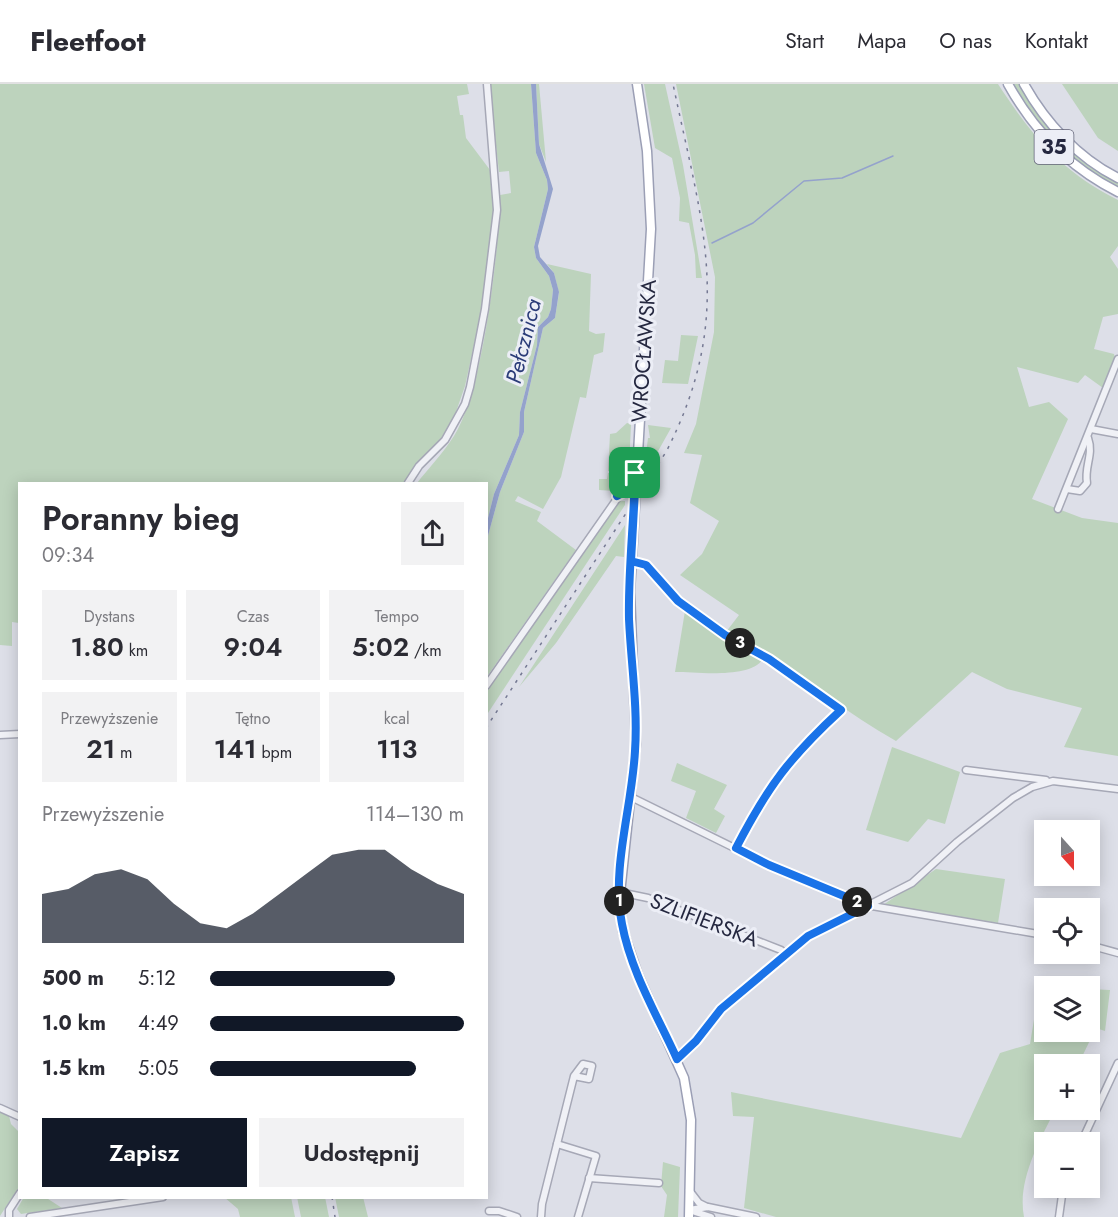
<!DOCTYPE html>
<html lang="pl">
<meta charset="utf-8">
<style>
body{margin:0;font-family:Jost,sans-serif;background:#f2f2f3;color:#2b2b33;height:100vh;display:flex;flex-direction:column;font-size:22px;white-space:nowrap}
*{box-sizing:border-box;margin:0}
p{font-size:20px;color:#7c7c81}
.icon{flex:none;width:33px;height:33px;fill:none;stroke:currentColor;stroke-width:2;stroke-linecap:round;stroke-linejoin:round}
.map{position:relative;flex:1;overflow:hidden}
.side{position:absolute;left:18px;top:398px;width:470px;height:717px;display:flex;flex-direction:column;background:#fff;border-radius:0px;box-shadow:0 3px 15px #0003}
.side>*{flex:none}
.needle{width:39px;rotate:159deg}
.buttons{position:absolute;left:1034px;top:736px;display:grid;gap:12px}
.buttons a{display:grid;place-items:center;width:66px;height:66px;border-radius:0px;background:#fff;box-shadow:0 3px 15px #0003;font-size:30px}
.pin{position:absolute;display:grid;place-items:center;width:51px;height:51px;color:#fff;margin:-26px;border-radius:12px;box-shadow:0 3px 9px #0006}
.km{position:absolute;width:30px;height:30px;margin:-15px;border-radius:50%;background:#222;color:#fff;font-size:16px;line-height:30px;text-align:center}
.round{display:grid;place-items:center;flex:none;width:63px;height:63px;border-radius:0px;background:#f2f2f3}
.overview{display:flex;align-items:center;justify-content:space-between;height:102px;padding:0 24px}
h1{font-size:33px;font-weight:600;line-height:45px}
.metrics{display:grid;grid-template-columns:repeat(3,1fr);gap:9px;height:102px;padding:6px 24px}
.metrics div{display:grid;align-content:center;border-radius:0px;background:#f2f2f3;text-align:center}
.metrics b{font-size:26px;font-weight:600}
.metrics small{font-size:16px;font-weight:400}
.metrics p{font-size:16px}
.chart{height:168px;padding:12px 24px}
.chart p{display:flex;justify-content:space-between}
.chart svg{width:100%;height:108px;margin-top:6px;fill:#111827;opacity:.7}
.action{display:flex;gap:12px;margin-top:auto;padding:12px 24px}
.action a{flex:1;height:69px;border-radius:0px;background:#111827;color:#fff;font-size:24px;font-weight:600;line-height:69px;text-align:center}
.action a+a{background:#f2f2f3;color:#2b2b33}
ul{padding:0 24px;list-style:none;font-size:20px}
li{display:grid;grid-template-columns:96px 72px 1fr;align-items:center;height:45px}
li i{height:15px;border-radius:8px;background:#111827}
header{display:flex;align-items:center;gap:36px;box-sizing:border-box;height:84px;padding:0 30px;background:#fff;border-bottom:2px solid #e1e1e2}
header strong{font-size:28px}
nav{display:flex;gap:33px;margin-inline-start:auto;font-size:21px}
.map>svg:first-child{display:block}
.green{fill:#bdd3bd}
.water{fill:#94a2cc}
.lines{fill:none;stroke-linecap:round;stroke-linejoin:round}
.stream{stroke:#94a2cc;stroke-width:1.5}
.minor-casing{stroke:#a6a8b6;stroke-width:9}
.major-casing{stroke:#9b9fb5;stroke-width:11}
.minor{stroke:#f0f1f6;stroke-width:6}
.major{stroke:#fff;stroke-width:8}
.rail{stroke:#757993;stroke-width:1.5;stroke-dasharray:3 6;stroke-linecap:butt}
.route-casing{stroke:#fff;stroke-width:12}
.route{stroke:#1a73e8;stroke-width:8}
.labels{text-anchor:middle;dominant-baseline:central;stroke-width:6;stroke-linejoin:round;paint-order:stroke}
.shield{fill:#eceef6;stroke:#616377;stroke-width:1.5}
.shield-label{font-size:20px;font-weight:bold;fill:#252840}
.street-label{font-size:21px;fill:#252840;stroke:#eceef6}
.water-label{font-size:22px;font-style:italic;fill:#2b3c78;stroke:#eceef6}
</style>
<header>
<strong>Fleetfoot</strong>
<nav><a>Start</a><a>Mapa</a><a>O nas</a><a>Kontakt</a></nav>
</header>
<div class="map">
<svg width="1118" height="1133" viewBox="0 0 1118 1133">
<rect width="100%" height="100%" fill="#dddfe8"/>
<!-- green -->
<g class="green">
<path d="M0,0H467L469,10L457,12L460,31H463L466,54L493,90L494,126L482,225L465,302L449,348L409,399H20L19,539L12,538V562L0,561Z"/>
<path d="M489,0H531L536,69L547,96L548,105L534,163L536,174L549,192L553,206L551,225L548,233L538,243L537,261L520,328L519,351L494,410L486,442V399H417C429,384 443,369 454,352C483,307 499,167 500,111L511,109L509,87L499,88Z"/>
<path d="M536,0H539L546,78L539,60Z"/>
<path d="M644,0H665L683,81L702,194H696L695,171L689,139L679,137L680,114L672,74L655,64Z"/>
<path d="M676,0H998C1032,52 1061,87 1118,116V162L1110,173L1118,185V230L1103,233L1094,265L1114,270L1115,274L1103,304L1085,291L1078,299L1017,283L1029,323L1049,318L1068,335L1032,415L1082,434L1118,439V672L1064,663L1082,624L1007,605L972,588L896,657C837,623 786,580 726,548L739,531L680,491L702,470L719,437L690,419L702,371L684,369L696,340L714,248L715,193Z"/>
<path d="M1012,0H1019L1032,20L1118,98V104C1072,79 1039,44 1012,0Z"/>
<path d="M1062,0H1118V67L1098,54Z"/>
<path d="M547,180L591,190L589,247L596,250L605,249L603,268L594,271L586,314L580,313L561,393L543,425L518,412L515,417L541,428L537,437L576,466L486,594V459L500,408L524,348V328L543,244L555,234L559,209L554,189Z"/>
<path d="M681,251L698,252L688,300L662,299L665,276L678,277Z"/>
<path d="M627,339L631,340L629,384L627,388L608,387L610,350L616,349Z"/>
<path d="M648,341L671,344L643,394L648,354H650Z"/>
<path d="M608,389L626,390L614,407L599,406V395H607Z"/>
<path d="M619,417H625V421L486,632V609Z"/>
<path d="M625,441L624,473L616,472L556,559L519,603Z"/>
<path d="M685,527L763,575C750,595 698,588 675,588Z"/>
<path d="M892,663L960,688L945,740L928,735L908,758L866,746Z"/>
<path d="M677,679L727,701L714,725L725,732L716,749L686,734L696,707L671,697Z"/>
<path d="M936,785L1005,795L998,839L883,821Z"/>
<path d="M1039,905H1044V948H1089V905L1110,906L1105,947L1096,944L1078,981H1044V1026H1055C1039,1058 1017,1097 1024,1133H776L744,1124L754,1033L733,1032L731,1008L961,1054L1000,969L1030,960Z"/>
<path d="M0,1027L9,1032L11,1040L19,1048V1103L0,1132Z"/>
<path d="M663,1078L680,1083L678,1133H664L667,1111L661,1102Z"/>
<path d="M24,1113H45L62,1124L21,1130L17,1125Z"/>
<path d="M224,1113H291L295,1133H240L238,1125Z"/>
<path d="M297,1113H325L329,1133H301Z"/>
<path d="M335,1113H363L368,1133H339Z"/>
</g>
<!-- water -->
<path class="water" d="M531,0H536L539,60L553,105L538,162L540,173L554,189L559,208L555,234L543,244L524,328V348L500,408L486,459V442L494,410L519,351L520,328L537,261L538,243L548,233L551,225L553,206L549,192L536,174L534,163L548,105L547,96L536,69Z"/>
<g class="lines">
<!-- stream -->
<path class="stream" d="M712,159L753,139L804,97L842,94L893,72"/>
<defs>
<g id="minor">
<path d="M1091,345L1118,350"/>
<path d="M408,399L419,382L445,356L465,320L470,303L485,225L497,126L487,0"/>
<path d="M1067,405L1080,407L1087,399C1084,382 1094,371 1088,354"/>
<path d="M1058,425L1118,275"/>
<path d="M631,477L646,481L678,517L725,551L769,575L841,626C790,673 768,702 736,763"/>
<path d="M486,602L635,389"/>
<path d="M0,651L20,650"/>
<path d="M966,686L1046,696"/>
<path d="M631,713L769,781L860,820L1044,851"/>
<path d="M619,808L648,814L781,866L786,870"/>
<path d="M1089,861L1118,869"/>
<path d="M677,975L696,957L721,925L808,852L912,799L957,758L1013,714L1032,703L1053,697L1118,705"/>
<path d="M0,1024L20,1033"/>
<path d="M1081,1059L1118,979"/>
<path d="M557,1060L596,1072L578,1133"/>
<path d="M589,1094L659,1099"/>
<path d="M689,1106L699,1119L707,1123"/>
<path d="M689,1126L708,1123L756,1133"/>
<path d="M689,1126L711,1133"/>
<path d="M489,1127H499L517,1133"/>
<path d="M9,1133V1126L20,1109"/>
<path d="M30,1133L163,1113"/>
<path d="M541,1133L542,1120L574,992L583,980L592,982L589,995L574,992"/>
<path d="M1059,1133L1063,1104"/>
</g>
<g id="major">
<path d="M637,0L647,67L651,145L630,508L636,660L619,819L623,847L638,891L684,994L691,1036L689,1133"/>
<path d="M1008,0C1034,47 1070,84 1118,108"/>
<path d="M1024,0C1045,38 1078,74 1118,94"/>
</g>
</defs>
<!-- minor casing -->
<use href="#minor" class="minor-casing"/>
<!-- major casing -->
<use href="#major" class="major-casing"/>
<!-- minor -->
<use href="#minor" class="minor"/>
<!-- major -->
<use href="#major" class="major"/>
<!-- rail -->
<g class="rail">
<path d="M486,644L666,368C736,232 702,140 673,0"/>
<path d="M332,1113L335,1133"/>
</g>
</g>
<g class="lines">
<defs>
<path id="route" d="M635,389C634,438 628,487 629,535C631,579 638,623 635,667C632,724 611,784 622,840C631,888 657,931 677,975L696,957L721,925L808,852L868,822L769,781L736,764C768,702 790,673 841,626L769,575L725,551L678,517L646,481L631,477L635,406L624,408L617,412L635,389"/>
</defs>
<!-- route casing -->
<use href="#route" class="route-casing"/>
<!-- route -->
<use href="#route" class="route"/>
</g>
<g class="labels">
<!-- shield labels -->
<rect class="shield" x="1034.5" y="46" width="39" height="34" rx="4.5"/>
<g class="shield-label">
<text x="1054" y="63">35</text>
</g>
<!-- street labels -->
<g class="street-label">
<text transform="translate(644 267) rotate(-86)">WROCŁAWSKA</text>
<text transform="translate(704 836) rotate(21)">SZLIFIERSKA</text>
</g>
<!-- water labels -->
<g class="water-label">
<text transform="translate(523 257) rotate(-76)">Pełcznica</text>
</g>
</g>
</svg>
<div class="buttons">
<a><svg class="needle" viewBox="-14 -14 28 28"><path d="M0-13l5 13h-10z" fill="#e53935"/><path d="M0 13l5-13h-10z" fill="#7c7c81"/></svg></a>
<a><svg class="icon" aria-label="locate" viewBox="0 0 24 24"><circle cx="12" cy="12" r="6"/><path d="M12 2v4M12 18v4M2 12h4M18 12h4"/></svg></a>
<a><svg class="icon" aria-label="layers" viewBox="0 0 24 24"><path d="M12 4l9 5-9 5-9-5zM3 14l9 5 9-5"/></svg></a>
<a>+</a>
<a>−</a>
</div>
<div class="pin" style="left:635px;top:389px;background:#1e9e55"><svg class="icon" aria-label="arrive" viewBox="0 0 24 24"><path d="M6 21V4h12l-3 4 3 4H6"/></svg></div>
<b class="km" style="left:619px;top:817px">1</b>
<b class="km" style="left:857px;top:818px">2</b>
<b class="km" style="left:740px;top:559px">3</b>
<section class="side">
<div class="overview"><div><h1>Poranny bieg</h1><p>09:34</p></div><a class="round"><svg class="icon" aria-label="share" viewBox="0 0 24 24"><path d="M12 15V3M7 8l5-5 5 5M5 13v7h14v-7"/></svg></a></div>
<div class="metrics">
<div><p>Dystans</p><b>1.80<small> km</small></b></div>
<div><p>Czas</p><b>9:04</b></div>
<div><p>Tempo</p><b>5:02<small> /km</small></b></div>
</div>
<div class="metrics">
<div><p>Przewyższenie</p><b>21<small> m</small></b></div>
<div><p>Tętno</p><b>141<small> bpm</small></b></div>
<div><p>kcal</p><b>113</b></div>
</div>
<div class="chart"><p><span>Przewyższenie</span>114–130 m</p>
<svg viewBox="0 0 160 44" preserveAspectRatio="none"><path d="M0 44V24L10 22L20 16L30 14L40 18L50 28L60 36L70 38L80 32L90 24L100 16L110 8L120 6L130 6L140 14L150 20L160 24V44z"/></svg>
</div>
<ul>
<li><b>500 m</b>5:12<i style="width:73%"></i></li>
<li><b>1.0 km</b>4:49<i style="width:100%"></i></li>
<li><b>1.5 km</b>5:05<i style="width:81%"></i></li>
</ul>
<div class="action"><a>Zapisz</a><a>Udostępnij</a></div>
</section>
</div>
